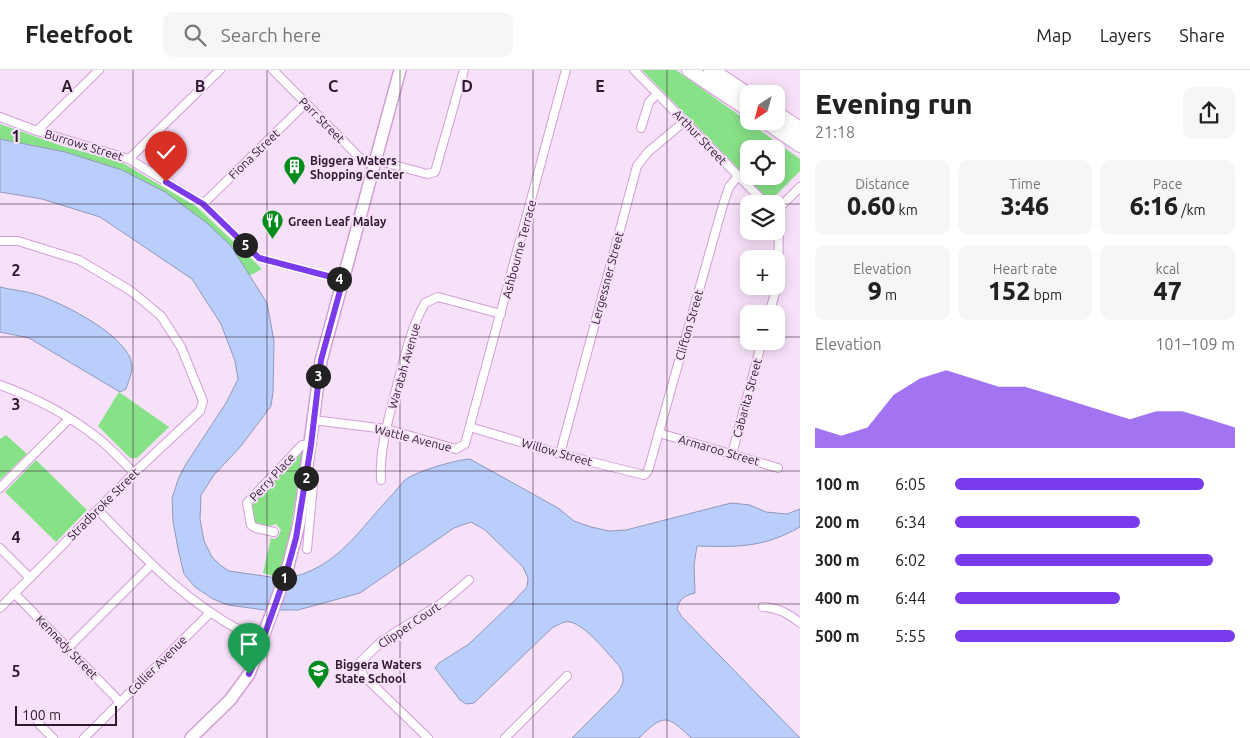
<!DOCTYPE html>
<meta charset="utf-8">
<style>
body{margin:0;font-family:Ubuntu,sans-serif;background:#f6f6f6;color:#222;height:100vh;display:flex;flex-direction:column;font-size:19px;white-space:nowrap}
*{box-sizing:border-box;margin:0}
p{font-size:16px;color:#767676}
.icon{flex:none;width:28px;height:28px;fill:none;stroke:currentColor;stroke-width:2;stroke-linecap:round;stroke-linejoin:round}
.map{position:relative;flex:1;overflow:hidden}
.sheet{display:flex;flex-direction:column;background:#fff;width:450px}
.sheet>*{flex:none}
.needle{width:32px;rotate:216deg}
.controls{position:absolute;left:740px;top:15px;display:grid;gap:10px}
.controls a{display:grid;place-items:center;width:45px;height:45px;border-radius:10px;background:#fff;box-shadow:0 2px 12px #0003;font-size:25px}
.scale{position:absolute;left:15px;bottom:12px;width:102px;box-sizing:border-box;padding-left:5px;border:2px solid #2f1a30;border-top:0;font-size:14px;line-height:18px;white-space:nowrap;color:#2f1a30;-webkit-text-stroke:4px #f7e1f9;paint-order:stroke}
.pin{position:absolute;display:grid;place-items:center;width:42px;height:42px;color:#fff;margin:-51px -21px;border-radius:50% 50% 50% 0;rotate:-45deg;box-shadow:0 0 5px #0007}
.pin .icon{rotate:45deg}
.km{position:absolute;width:25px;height:25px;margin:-12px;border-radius:50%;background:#222;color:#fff;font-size:14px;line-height:25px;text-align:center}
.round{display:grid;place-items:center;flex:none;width:52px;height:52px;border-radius:10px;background:#f6f6f6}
.summary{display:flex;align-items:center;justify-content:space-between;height:85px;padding:0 15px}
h1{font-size:28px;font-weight:800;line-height:38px}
.metrics{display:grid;grid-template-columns:repeat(3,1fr);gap:8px;height:85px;padding:5px 15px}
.metrics div{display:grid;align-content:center;border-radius:10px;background:#f6f6f6;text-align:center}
.metrics b{font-size:25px;font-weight:800}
.metrics small{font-size:14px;font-weight:400}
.metrics p{font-size:14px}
.chart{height:140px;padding:10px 15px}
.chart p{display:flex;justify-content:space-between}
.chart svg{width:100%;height:90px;margin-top:5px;fill:#7c3aed;opacity:.7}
ul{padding:0 15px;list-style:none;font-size:16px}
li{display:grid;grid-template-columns:80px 60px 1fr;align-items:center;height:38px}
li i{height:12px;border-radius:6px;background:#7c3aed}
header{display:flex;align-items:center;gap:30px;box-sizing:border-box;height:70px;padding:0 25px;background:#fff;border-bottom:1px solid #e0e0e0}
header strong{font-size:24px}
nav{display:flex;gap:28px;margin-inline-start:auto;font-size:18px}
.search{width:350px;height:45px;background:#f6f6f6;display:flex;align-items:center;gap:12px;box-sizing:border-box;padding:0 18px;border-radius:10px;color:#767676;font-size:19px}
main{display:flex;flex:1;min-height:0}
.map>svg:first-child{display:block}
.green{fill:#87e187;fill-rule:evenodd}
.water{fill:#b9cefa;stroke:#9098bd}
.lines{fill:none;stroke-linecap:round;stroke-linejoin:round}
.minor-casing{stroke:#d39dd7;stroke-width:10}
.secondary-casing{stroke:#d39dd7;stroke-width:14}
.trunk-casing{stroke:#d39dd7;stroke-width:16}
.minor{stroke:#fff;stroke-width:8}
.secondary{stroke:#fff;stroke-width:11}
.trunk{stroke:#fff;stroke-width:14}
.route-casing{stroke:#fff;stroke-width:10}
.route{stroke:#7c3aed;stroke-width:6}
.grid{fill:none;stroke:#2f1a30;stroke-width:1;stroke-opacity:0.55}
.labels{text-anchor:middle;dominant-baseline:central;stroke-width:4;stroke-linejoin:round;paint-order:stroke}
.street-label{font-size:12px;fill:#2f1a30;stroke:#f7e1f9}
.poi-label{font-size:12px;font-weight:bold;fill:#2f1a30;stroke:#f7e1f9;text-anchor:start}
.grid-label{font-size:16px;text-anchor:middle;font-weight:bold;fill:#2f1a30;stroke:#f7e1f9;stroke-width:4;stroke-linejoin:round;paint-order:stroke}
</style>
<header>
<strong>Fleetfoot</strong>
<div class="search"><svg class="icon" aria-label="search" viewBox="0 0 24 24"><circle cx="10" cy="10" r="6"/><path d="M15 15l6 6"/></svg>Search here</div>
<nav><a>Map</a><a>Layers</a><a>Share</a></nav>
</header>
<main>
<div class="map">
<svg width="800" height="668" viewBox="0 0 800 668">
<rect width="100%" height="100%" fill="#f7e1f9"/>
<!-- green -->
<g class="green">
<path d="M642,0H676L800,89V101L770,131ZM749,79H776V106H749Z"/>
<path d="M0,54L62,76L121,92L197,137L262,199L249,206L231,176L165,122L122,100L65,82L0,69Z"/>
<path d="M119,322L169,357L137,388H130L98,356Z"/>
<path d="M6,365L27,384L0,410V369Z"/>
<path d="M302,382L289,472L277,507L263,503L271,468L274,469L278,467L281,460L276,454L269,456L254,452L252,436L256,430Z"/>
<path d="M36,390L87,440L56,472L5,422Z"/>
</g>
<!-- water -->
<g class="water">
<path d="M0,69L65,82L122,100L165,122L207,153L231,176L267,233L274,271L273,322L271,336L241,376L214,405L201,425L200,449L204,471L212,487L220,495L229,501L271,507L274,510C332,505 354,466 390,427C395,422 400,415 405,410C417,401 455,390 470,389L558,438L574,451L591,457L609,461L626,460L731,433L750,435L766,442L787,444L800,439V457C763,478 738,477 697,476L694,495L695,523C684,526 680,528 677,539L682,547L800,668H691C667,644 663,644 639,668H572L618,622C624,613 625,607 620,597C609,585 586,555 570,552C563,551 558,555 552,558L474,633L466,634L460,630L435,598L439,593L469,574L515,530L527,517L528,508L523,497L485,460L471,452L454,458L360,523L298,540H265L228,535L213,529L195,517L184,504L178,479L173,451L172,428L179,407L186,394L226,333L238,309L235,291L221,254L192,209L100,147L42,129L0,122Z"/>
<path d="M0,217C12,220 26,221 38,225C62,233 132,267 132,297C132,304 128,312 126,319L120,322L29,268L0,262Z"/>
</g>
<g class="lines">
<defs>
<g id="minor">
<path d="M273,0L358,86L365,92L375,95"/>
<path d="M634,0L766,134"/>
<path d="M0,47L37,61L129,89L203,134L259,188L343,210"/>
<path d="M641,58L649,32L657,24"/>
<path d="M37,61L99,0"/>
<path d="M129,89L220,0"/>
<path d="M376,90L427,104L435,102L464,0"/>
<path d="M203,134L306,33"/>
<path d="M776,141L800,117"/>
<path d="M0,171H18L79,190L131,221L161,246L181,277L203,331L200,341L134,403L0,538"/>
<path d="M769,244L778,213L779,155L776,146"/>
<path d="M0,315C33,327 67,344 95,366C109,376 121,390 134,403"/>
<path d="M313,350L386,359L456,379L465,374L566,0"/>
<path d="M470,357L560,384L644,405L648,401L723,135L729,117L738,106"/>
<path d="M659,363L778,398"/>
<path d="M560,384L637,96L648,82L685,51"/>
<path d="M732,384L762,271"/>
<path d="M307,398L312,405L313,415L307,479"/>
<path d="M381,410C379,377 390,344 398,312C405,285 411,258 425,233L438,227L501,244"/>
<path d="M0,418L69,349"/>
<path d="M98,440C144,487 184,531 243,562"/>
<path d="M274,462L256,458L251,455L247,433L302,375H311"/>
<path d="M0,478L30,508"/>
<path d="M14,523L120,632"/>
<path d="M763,537C778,538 788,543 800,553"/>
<path d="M68,578L151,495"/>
<path d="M38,653L53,668"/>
<path d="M84,668L210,543"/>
<path d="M428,668L363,605L360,592L382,571L442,533L469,510"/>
<path d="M505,668L567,606"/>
</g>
<path id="secondary" d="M191,668L230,630L249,604L286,504L299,454L321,291L400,0"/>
<g id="trunk">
<path d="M689,0L749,40"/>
<path d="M711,0L749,25"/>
<path d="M776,43L800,59"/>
<path d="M765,51L800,75"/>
</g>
</defs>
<!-- minor casing -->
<use href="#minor" class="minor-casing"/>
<!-- secondary casing -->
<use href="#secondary" class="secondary-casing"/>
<!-- trunk casing -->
<use href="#trunk" class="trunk-casing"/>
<!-- minor -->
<use href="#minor" class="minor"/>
<!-- secondary -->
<use href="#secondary" class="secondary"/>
<!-- trunk -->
<use href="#trunk" class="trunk"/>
</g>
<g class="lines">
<defs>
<path id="route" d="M166,112L203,134L259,188L343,210L321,290L311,375L296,468L286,504L256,589L249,604"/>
</defs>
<!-- route casing -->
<use href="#route" class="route-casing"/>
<!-- route -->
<use href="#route" class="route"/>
</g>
<!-- grid -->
<path class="grid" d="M133,0V668M267,0V668M400,0V668M533,0V668M667,0V668M0,134H800M0,267H749M776,267H800M0,401H800M0,534H800"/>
<!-- icons -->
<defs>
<symbol id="building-pin" viewBox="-11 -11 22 30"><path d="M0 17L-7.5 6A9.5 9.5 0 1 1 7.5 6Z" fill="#008c1c" stroke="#f7e1f9"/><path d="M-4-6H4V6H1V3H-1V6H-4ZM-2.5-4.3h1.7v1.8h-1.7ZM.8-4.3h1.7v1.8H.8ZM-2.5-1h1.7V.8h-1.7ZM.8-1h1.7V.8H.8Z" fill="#fff"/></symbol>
<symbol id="restaurant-pin" viewBox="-11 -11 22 30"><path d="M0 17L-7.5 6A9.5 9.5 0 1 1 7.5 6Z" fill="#008c1c" stroke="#f7e1f9"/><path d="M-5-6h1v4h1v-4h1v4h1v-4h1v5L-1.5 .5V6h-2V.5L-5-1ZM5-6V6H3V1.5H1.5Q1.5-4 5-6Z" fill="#fff"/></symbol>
<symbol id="school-pin" viewBox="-11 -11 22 30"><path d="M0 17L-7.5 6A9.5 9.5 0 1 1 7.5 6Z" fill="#008c1c" stroke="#f7e1f9"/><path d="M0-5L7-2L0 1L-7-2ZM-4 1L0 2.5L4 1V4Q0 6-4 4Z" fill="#fff"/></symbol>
</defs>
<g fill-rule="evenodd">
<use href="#building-pin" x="282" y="84" width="25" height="34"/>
<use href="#restaurant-pin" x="260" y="138" width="25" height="34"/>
<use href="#school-pin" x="306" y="588" width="25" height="34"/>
</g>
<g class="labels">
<!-- street labels -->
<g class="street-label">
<text transform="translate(322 50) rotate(45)">Parr Street</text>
<text transform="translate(700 67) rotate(46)">Arthur Street</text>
<text transform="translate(84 75) rotate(17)">Burrows Street</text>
<text transform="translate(254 84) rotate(-44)">Fiona Street</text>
<text transform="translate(519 179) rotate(-75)">Ashbourne Terrace</text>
<text transform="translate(607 208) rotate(-75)">Lergessner Street</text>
<text transform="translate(689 255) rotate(-74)">Clifton Street</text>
<text transform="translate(404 296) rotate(-74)">Waratah Avenue</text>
<text transform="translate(747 328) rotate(-75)">Cabarita Street</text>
<text transform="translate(413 368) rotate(14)">Wattle Avenue</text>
<text transform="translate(719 380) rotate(16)">Armaroo Street</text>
<text transform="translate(557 382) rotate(16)">Willow Street</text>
<text transform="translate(272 407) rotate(-47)">Perry Place</text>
<text transform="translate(103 434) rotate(-45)">Stradbroke Street</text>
<text transform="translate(409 555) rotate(-34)">Clipper Court</text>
<text transform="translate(67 577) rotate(46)">Kennedy Street</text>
<text transform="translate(157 595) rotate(-45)">Collier Avenue</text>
</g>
<!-- poi labels -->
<g class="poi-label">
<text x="310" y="90">Biggera Waters<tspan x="310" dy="14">Shopping Center</tspan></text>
<text x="288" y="151">Green Leaf Malay</text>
<text x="335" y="594">Biggera Waters<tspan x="335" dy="14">State School</tspan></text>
</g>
</g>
<g class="grid-label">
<text x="67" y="22">A</text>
<text x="200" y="22">B</text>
<text x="333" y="22">C</text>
<text x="467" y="22">D</text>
<text x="600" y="22">E</text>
<text x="16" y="72">1</text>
<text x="16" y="206">2</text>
<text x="16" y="340">3</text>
<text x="16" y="473">4</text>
<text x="16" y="607">5</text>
</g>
</svg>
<div class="controls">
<a><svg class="needle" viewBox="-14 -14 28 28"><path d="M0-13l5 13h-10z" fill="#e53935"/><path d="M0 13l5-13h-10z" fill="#767676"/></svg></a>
<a><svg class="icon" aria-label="locate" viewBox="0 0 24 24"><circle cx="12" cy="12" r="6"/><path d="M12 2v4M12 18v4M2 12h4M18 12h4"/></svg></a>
<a><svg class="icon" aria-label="layers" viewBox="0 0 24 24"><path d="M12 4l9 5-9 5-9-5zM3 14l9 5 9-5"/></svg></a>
<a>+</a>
<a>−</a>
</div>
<div class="scale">100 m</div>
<div class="pin" style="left:249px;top:604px;background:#1e9e55"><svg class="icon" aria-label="arrive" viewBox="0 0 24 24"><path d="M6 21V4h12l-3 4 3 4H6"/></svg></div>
<div class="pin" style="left:166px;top:112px;background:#d93025"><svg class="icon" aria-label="check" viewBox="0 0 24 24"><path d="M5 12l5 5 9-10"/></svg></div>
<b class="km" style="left:284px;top:508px">1</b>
<b class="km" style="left:306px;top:408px">2</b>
<b class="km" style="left:318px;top:306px">3</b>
<b class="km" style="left:339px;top:209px">4</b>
<b class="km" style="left:245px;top:175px">5</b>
</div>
<section class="sheet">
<div class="summary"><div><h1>Evening run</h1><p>21:18</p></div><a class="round"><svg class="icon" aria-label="share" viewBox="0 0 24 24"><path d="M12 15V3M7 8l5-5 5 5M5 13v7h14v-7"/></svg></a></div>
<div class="metrics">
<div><p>Distance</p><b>0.60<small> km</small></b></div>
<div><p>Time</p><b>3:46</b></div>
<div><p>Pace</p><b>6:16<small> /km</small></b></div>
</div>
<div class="metrics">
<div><p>Elevation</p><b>9<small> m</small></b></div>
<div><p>Heart rate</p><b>152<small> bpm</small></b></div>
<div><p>kcal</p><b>47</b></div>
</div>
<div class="chart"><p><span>Elevation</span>101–109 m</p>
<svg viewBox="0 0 160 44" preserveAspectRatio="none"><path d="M0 44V34L10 38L20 34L30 18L40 10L50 6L60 10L70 14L80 14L90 18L100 22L110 26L120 30L130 26L140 26L150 30L160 34V44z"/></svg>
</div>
<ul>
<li><b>100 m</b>6:05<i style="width:89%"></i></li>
<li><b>200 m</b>6:34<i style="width:66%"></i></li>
<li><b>300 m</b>6:02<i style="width:92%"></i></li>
<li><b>400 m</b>6:44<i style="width:59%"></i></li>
<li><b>500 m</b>5:55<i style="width:100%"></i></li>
</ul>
</section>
</main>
